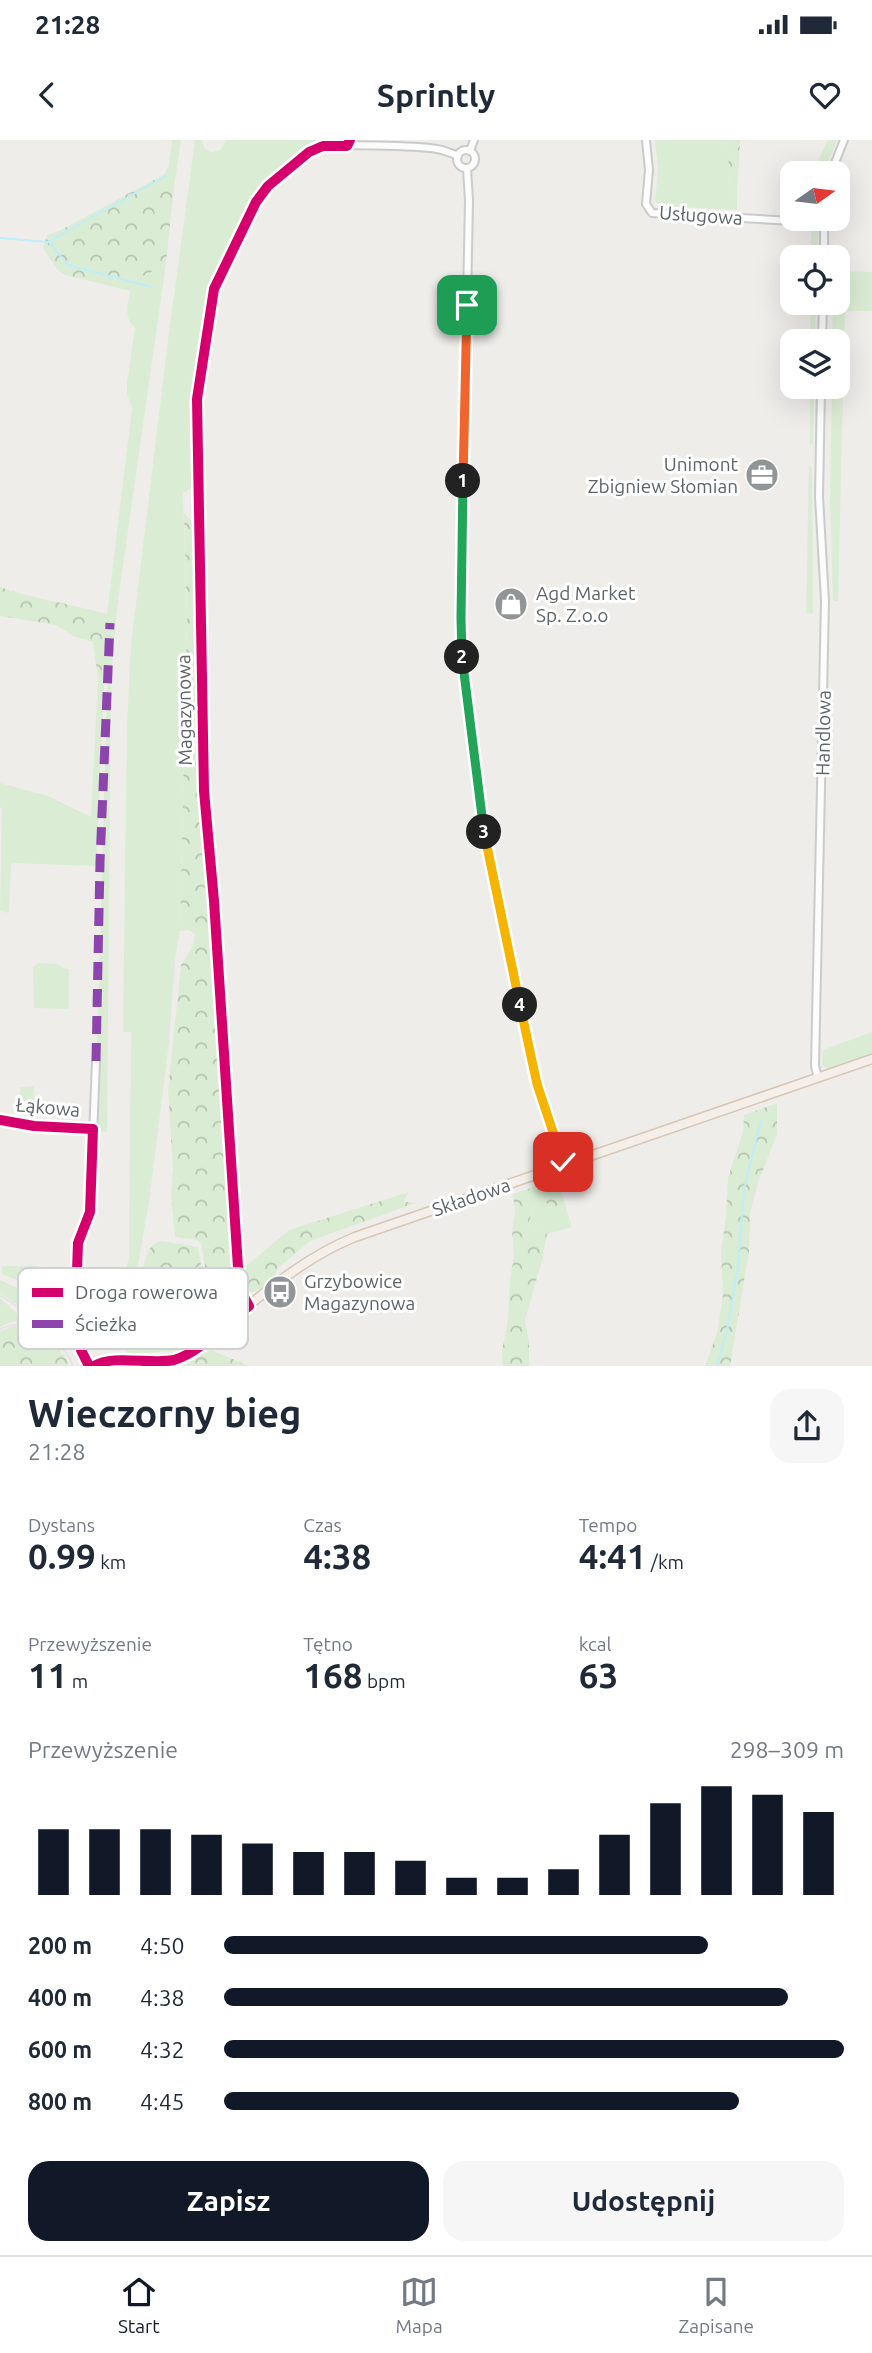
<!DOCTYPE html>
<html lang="pl">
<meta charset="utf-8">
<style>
body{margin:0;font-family:Ubuntu,sans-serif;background:#f6f6f7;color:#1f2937;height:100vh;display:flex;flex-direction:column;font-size:26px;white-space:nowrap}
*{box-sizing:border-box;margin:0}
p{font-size:23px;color:#747a83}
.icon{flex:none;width:38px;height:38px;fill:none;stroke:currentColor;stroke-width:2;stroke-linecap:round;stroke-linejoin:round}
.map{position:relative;height:1226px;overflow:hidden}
.details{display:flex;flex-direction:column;background:#fff;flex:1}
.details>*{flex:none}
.needle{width:46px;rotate:76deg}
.tools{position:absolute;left:780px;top:21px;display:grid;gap:14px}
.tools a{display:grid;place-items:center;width:70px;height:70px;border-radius:14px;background:#fff;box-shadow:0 7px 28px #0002;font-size:35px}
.pin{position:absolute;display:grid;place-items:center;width:60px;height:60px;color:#fff;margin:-30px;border-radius:14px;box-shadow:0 4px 10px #0006}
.km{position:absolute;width:35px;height:35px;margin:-18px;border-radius:50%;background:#222;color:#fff;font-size:19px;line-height:35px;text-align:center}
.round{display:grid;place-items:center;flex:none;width:74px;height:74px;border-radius:21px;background:#f6f6f7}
.head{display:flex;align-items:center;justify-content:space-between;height:119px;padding:0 28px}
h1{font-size:38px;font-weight:700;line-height:52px}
.figures{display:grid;grid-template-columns:repeat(3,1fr);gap:10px;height:119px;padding:7px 28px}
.figures div{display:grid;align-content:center}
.figures b{font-size:35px;font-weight:700}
.figures small{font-size:19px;font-weight:400}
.figures p{font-size:19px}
.chart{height:196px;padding:14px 28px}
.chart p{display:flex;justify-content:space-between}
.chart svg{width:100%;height:126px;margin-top:7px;stroke:#111827;stroke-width:6}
.cta{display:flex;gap:14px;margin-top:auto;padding:14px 28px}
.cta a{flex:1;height:80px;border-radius:21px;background:#111827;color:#fff;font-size:28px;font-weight:700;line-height:80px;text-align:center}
.cta a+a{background:#f6f6f7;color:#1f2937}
ul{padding:0 28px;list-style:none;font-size:23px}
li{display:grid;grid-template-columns:112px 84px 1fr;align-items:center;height:52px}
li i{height:18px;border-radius:9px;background:#111827}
.status{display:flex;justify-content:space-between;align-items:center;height:49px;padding:0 35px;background:#fff;direction:ltr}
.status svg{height:19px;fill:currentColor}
header{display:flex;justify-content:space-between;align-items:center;height:91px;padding:0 28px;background:#fff;font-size:32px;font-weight:700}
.tabs{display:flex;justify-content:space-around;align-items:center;height:98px;border-top:2px solid #e0e1e3;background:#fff;font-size:19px;color:#747a83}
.tabs a{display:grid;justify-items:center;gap:4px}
.tabs .active{color:#111827}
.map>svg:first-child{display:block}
.green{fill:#dbecd4}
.forest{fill:url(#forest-crowns)}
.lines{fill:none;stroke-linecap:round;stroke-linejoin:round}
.stream{stroke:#bfedf9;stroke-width:2}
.minor-casing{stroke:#cacbcb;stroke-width:10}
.major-casing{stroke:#d8c7b6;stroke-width:11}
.minor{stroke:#fdfcfc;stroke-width:6}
.major{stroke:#f4f0e9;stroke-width:8}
.tram{stroke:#e4e4e4;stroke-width:2}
.quiet{stroke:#8e44ad;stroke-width:9;stroke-dasharray:18 9;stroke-linecap:butt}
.cycleway-casing{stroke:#fff;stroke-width:15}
.cycleway{stroke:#d6006c;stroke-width:10}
.split-1-casing{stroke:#fff;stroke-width:14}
.split-2-casing{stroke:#fff;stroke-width:14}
.split-3-casing{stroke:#fff;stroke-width:14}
.split-4-casing{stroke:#fff;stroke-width:14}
.split-5-casing{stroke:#fff;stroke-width:14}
.split-1{stroke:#f0652b;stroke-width:9}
.split-2{stroke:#22a559;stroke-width:9}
.split-3{stroke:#22a559;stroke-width:9}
.split-4{stroke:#f5b400;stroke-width:9}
.split-5{stroke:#f5b400;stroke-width:9}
.labels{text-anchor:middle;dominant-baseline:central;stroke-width:6;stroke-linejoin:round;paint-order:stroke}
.street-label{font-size:19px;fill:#5e6568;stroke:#fff}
.poi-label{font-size:19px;fill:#5e6568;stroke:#fff;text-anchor:start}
.key{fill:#fff;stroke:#cfd1d2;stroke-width:2}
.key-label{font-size:19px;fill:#5e6568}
</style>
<div class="status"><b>21:28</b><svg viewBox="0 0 49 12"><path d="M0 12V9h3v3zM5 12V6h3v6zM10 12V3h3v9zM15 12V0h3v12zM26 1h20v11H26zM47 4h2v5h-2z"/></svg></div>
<header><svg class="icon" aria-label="back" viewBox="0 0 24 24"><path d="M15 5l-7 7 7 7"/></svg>Sprintly<svg class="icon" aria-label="heart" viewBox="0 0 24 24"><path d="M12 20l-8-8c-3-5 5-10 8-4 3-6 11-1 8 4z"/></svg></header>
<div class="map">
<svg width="872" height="1226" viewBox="0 0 872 1226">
<defs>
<pattern id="forest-crowns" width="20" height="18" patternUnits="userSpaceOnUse" patternTransform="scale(1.75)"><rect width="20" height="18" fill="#dbecd4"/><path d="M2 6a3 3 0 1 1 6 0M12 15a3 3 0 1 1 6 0" fill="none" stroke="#b5c3b0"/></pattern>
</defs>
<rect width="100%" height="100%" fill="#efedea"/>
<!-- green -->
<g class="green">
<path d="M172,0H181L174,47L163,36L169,25Z"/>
<path d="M195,0H202L204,8L211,12L220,10L227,0H326L315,4L275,36L254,59L212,143L197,219L193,277V346L183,354L187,476L180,791L175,820L169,903L149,1063L129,1174L125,1135L129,1116L131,892H123L127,585L131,505L168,200Z"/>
<path d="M655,0H724L728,14L730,52L737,55V70L661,66L655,61L658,28Z"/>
<path d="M828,0H837L824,33H812Z"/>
<path d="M808,83L815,85L818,92L817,117H811V88H808Z"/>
<path d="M166,123L117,469L111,537L107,992H98L101,919L97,917L107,541L104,544L96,726L11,723L9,773L0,771L2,668L0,667V643L48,656L91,677L98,539L104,543L107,474L132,268L127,254V243L135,187C123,179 128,163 130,151L110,146L113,142L146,135Z"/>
<path d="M838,131L872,132V171H845L838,461H833L830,359L832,247H838V201H832L833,163H838Z"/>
<path d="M811,163H816L815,201H810Z"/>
<path d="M810,247H814L813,305L810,304Z"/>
<path d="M809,325L812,328L813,474L806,473Z"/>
<path d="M38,823L58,824L63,828L69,829V869L34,868L33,827Z"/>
<path d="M872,892V915L828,929L822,925L823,910Z"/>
<path d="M34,946L35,973H21L20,947Z"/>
<path d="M543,1056L551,1070L565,1064L572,1087L547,1094L539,1089L527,1091L535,1060Z"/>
<path d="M2,1126H38L37,1148L2,1134Z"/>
<path d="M0,1140L47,1162L37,1174L31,1169L25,1170L0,1153Z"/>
<path d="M0,1158L28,1184L14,1181L0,1187Z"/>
</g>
<!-- forest -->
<g class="forest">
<path d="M724,0H740L737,55L730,52L728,14Z"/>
<path d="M163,35L174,47L166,123L146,135L113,142L110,146L65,135L58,130L43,108L47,95L61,90Z"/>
<path d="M184,373L195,384L199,584L203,683L212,781L215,850L231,1062L228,1065V1074L232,1080L238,1160L228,1168L211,1159L201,1104L197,1100L175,1097L171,1055L173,1029L168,951L181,825L194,804L195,794L189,790L180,791L187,476Z"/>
<path d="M0,447C35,459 71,464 107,474L104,544L98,539L93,502L73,496L56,485L0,476Z"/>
<path d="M777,963V994L758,1043L750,1073L749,1111L730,1226H705L717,1193L723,1155L721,1112L726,1076L728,1037L743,992L744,975Z"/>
<path d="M557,1039L565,1064L551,1071L543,1056L535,1060L527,1090L539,1089L547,1094L543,1117L525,1180L529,1201V1226H503L502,1211L508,1179L510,1139L514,1117L512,1091L515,1071L513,1054Z"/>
<path d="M409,1052L404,1060L405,1062L416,1063L310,1101L277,1129L276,1134C268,1141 258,1155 246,1152L243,1131L247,1125L289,1090Z"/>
<path d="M161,1101L198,1107L207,1164V1190L174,1211L127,1214L129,1174L132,1147C148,1136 140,1106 161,1101Z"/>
<path d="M17,1185C35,1188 64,1208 69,1226H0V1191Z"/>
<path d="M211,1210L249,1226H183Z"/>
</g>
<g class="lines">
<!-- stream -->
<g class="stream">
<path d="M0,98L48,102L166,36"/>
<path d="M49,102L68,125L151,147"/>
<path d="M717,1226L727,1191L738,1127L744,1049L761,980"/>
</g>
<defs>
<g id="minor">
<path d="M646,0L649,30L646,64L652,73L793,81L824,80"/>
<circle cx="466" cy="19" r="9"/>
<path d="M470,11L474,0"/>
<path d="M467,28L469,61L461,458L462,519L486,704L533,931L564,1025"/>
<path d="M831,33L844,0"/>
<path d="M824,117V79"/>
<path d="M822,201L823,163"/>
<path d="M818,938L815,926L825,461L819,357L821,247"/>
<path d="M0,980L34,986L93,989"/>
<path d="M249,1166L241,1152L238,1127L214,761L204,651L197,259L214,149L262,54C273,40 300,15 316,8C329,3 420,6 437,9C444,10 451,13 458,16"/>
<path d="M89,1226L81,1210L77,1131L78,1103L90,1072L96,921"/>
</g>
<path id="major" d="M94,1226C102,1221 111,1222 121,1222C149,1221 174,1224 197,1207C248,1168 295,1121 355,1097L872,919"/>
</defs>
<!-- minor casing -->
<use href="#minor" class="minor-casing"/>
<!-- major casing -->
<use href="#major" class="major-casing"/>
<!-- minor -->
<use href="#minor" class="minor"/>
<!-- major -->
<use href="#major" class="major"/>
<!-- tram -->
<g class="tram">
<path d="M0,1155C21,1168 66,1203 73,1226"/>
<path d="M0,1189C17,1182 25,1184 40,1193"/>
</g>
<!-- quiet -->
<path class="quiet" d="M96,921L100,722L110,483"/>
<defs>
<g id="cycleway">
<path d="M0,980L34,986L93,989L90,1072L78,1103L77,1131L81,1210L89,1226"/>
<path d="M94,1226C113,1214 151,1225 174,1220C199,1213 228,1182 249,1166L241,1152L238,1127L214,761L204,651L197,259L214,149L256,62L268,46L309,12L323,6H347L350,0"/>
</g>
</defs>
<!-- cycleway casing -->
<use href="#cycleway" class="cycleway-casing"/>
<!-- cycleway -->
<use href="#cycleway" class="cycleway"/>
</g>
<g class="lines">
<defs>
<path id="split-1" d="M463,341L467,165"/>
<path id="split-2" d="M462,517L461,478L463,341"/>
<path id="split-3" d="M462,517L484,692"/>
<path id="split-4" d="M484,692L520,865"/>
<path id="split-5" d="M520,865L537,944L563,1022"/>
</defs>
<!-- split-1 casing -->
<use href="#split-1" class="split-1-casing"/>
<!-- split-2 casing -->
<use href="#split-2" class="split-2-casing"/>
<!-- split-3 casing -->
<use href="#split-3" class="split-3-casing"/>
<!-- split-4 casing -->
<use href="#split-4" class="split-4-casing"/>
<!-- split-5 casing -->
<use href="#split-5" class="split-5-casing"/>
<!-- split-1 -->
<use href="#split-1" class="split-1"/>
<!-- split-2 -->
<use href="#split-2" class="split-2"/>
<!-- split-3 -->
<use href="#split-3" class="split-3"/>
<!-- split-4 -->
<use href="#split-4" class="split-4"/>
<!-- split-5 -->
<use href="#split-5" class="split-5"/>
</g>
<!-- icons -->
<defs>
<symbol id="office-disc" viewBox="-11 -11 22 22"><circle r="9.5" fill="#919596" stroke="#fff"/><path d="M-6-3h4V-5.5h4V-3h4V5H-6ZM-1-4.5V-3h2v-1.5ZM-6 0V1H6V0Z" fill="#fff"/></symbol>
<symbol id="shop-disc" viewBox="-11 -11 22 22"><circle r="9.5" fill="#919596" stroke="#fff"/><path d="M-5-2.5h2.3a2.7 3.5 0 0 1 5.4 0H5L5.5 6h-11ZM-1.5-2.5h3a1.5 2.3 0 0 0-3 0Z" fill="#fff"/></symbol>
<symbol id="bus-disc" viewBox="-11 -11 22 22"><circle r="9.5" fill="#919596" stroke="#fff"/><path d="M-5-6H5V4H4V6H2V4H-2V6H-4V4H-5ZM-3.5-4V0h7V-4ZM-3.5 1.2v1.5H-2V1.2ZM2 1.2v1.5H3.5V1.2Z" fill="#fff"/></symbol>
</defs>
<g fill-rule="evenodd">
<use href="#office-disc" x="743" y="316" width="38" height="38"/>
<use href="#shop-disc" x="492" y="445" width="38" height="38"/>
<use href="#bus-disc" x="261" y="1133" width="38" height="38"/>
</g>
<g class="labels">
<!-- street labels -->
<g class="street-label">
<text transform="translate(701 75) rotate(4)">Usługowa</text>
<text transform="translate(184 570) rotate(-91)">Magazynowa</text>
<text transform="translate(823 593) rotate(-89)">Handlowa</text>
<text transform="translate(48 967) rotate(5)">Łąkowa</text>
<text transform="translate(471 1057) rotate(-19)">Składowa</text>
</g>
<!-- poi labels -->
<g class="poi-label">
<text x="738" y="324" text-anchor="end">Unimont<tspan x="738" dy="22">Zbigniew Słomian</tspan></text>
<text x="536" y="453">Agd Market<tspan x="536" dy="22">Sp. Z.o.o</tspan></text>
<text x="304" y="1141">Grzybowice<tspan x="304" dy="22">Magazynowa</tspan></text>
</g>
</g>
<!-- legend -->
<rect x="18" y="1128" width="230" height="81" rx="10" class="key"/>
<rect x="32" y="1148" width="31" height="9" fill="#d6006c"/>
<rect x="32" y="1180" width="31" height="8" fill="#8e44ad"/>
<g class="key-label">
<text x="75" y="1159">Droga rowerowa</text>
<text x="75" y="1191">Ścieżka</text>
</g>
</svg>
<div class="tools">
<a><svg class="needle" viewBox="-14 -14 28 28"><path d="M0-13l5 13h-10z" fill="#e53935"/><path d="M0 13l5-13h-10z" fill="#747a83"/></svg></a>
<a><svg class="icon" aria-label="locate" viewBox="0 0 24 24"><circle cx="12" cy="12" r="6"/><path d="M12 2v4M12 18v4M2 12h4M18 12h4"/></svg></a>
<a><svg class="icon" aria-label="layers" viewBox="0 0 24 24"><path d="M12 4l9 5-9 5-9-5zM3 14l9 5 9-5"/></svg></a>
</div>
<div class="pin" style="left:467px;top:165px;background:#1e9e55"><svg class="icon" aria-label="arrive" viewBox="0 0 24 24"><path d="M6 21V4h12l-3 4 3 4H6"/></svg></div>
<div class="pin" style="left:563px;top:1022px;background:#d93025"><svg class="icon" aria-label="check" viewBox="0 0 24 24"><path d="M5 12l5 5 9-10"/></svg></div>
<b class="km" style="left:463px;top:341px">1</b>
<b class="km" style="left:462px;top:517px">2</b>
<b class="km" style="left:484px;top:692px">3</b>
<b class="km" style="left:520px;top:865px">4</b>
</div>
<section class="details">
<div class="head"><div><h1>Wieczorny bieg</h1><p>21:28</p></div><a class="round"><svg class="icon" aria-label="share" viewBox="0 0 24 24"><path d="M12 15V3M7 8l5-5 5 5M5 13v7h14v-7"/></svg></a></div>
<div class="figures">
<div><p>Dystans</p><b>0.99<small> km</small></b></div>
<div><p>Czas</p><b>4:38</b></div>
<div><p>Tempo</p><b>4:41<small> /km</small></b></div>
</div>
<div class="figures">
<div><p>Przewyższenie</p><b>11<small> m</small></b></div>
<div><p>Tętno</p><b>168<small> bpm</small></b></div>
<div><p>kcal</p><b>63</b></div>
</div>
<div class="chart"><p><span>Przewyższenie</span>298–309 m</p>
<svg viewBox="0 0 160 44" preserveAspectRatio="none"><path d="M5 44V21M15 44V21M25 44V21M35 44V23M45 44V26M55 44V29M65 44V29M75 44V32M85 44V38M95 44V38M105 44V35M115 44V23M125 44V12M135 44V6M145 44V9M155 44V15"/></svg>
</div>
<ul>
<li><b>200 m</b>4:50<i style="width:78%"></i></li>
<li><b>400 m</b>4:38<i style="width:91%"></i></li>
<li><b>600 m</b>4:32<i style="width:100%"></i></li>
<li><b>800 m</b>4:45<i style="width:83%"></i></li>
</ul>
<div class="cta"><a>Zapisz</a><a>Udostępnij</a></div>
</section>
<nav class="tabs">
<a class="active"><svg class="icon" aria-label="home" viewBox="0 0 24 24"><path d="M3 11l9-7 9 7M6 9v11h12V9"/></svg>Start</a>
<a><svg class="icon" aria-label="map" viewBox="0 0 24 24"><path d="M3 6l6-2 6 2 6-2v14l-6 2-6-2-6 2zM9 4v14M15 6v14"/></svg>Mapa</a>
<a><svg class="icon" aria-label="saved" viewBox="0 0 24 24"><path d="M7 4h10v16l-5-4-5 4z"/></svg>Zapisane</a>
</nav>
